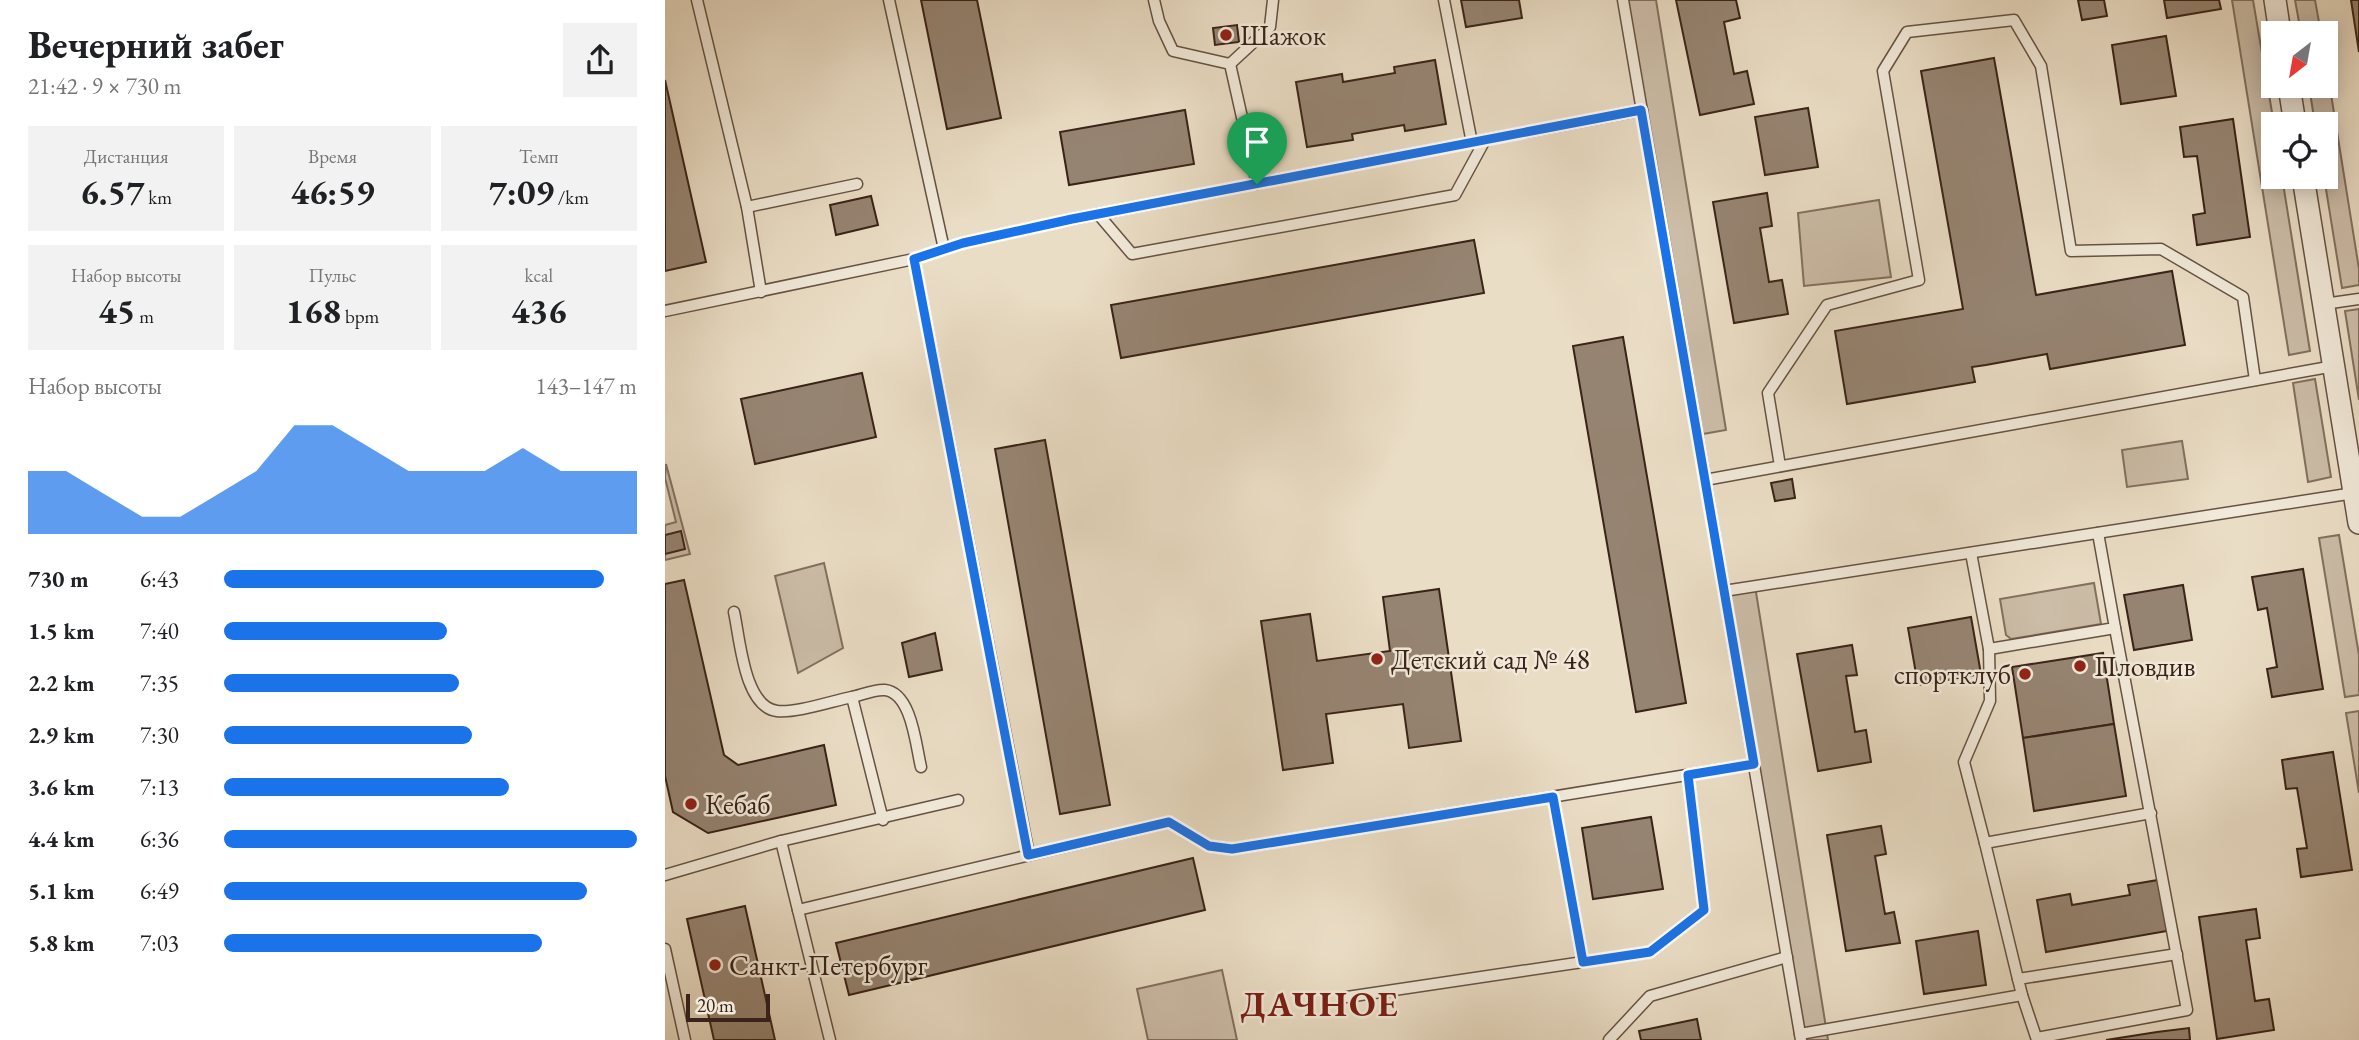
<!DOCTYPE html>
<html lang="ru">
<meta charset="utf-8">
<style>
body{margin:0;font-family:"EB Garamond",serif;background:#f2f2f2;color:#202124;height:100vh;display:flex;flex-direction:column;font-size:26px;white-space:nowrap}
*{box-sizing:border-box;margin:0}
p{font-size:23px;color:#757577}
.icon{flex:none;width:38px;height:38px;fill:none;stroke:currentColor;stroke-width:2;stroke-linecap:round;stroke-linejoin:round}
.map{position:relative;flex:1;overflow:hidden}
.drawer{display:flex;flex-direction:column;background:#fff;width:665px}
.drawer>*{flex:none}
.needle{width:46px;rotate:211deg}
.buttons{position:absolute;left:1596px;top:21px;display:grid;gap:14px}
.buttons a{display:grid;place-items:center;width:77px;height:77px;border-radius:0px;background:#fff;box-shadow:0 4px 18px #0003;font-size:35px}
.scale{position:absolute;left:21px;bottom:18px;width:84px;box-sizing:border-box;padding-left:7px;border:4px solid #3a2318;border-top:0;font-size:19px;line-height:24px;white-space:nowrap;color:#3a2318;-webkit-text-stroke:5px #f1e9d9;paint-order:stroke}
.pin{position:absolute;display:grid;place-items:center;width:60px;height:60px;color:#fff;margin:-72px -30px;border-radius:50% 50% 50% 0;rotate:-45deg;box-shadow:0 0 7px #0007}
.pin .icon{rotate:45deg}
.round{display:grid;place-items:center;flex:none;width:74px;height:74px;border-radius:0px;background:#f2f2f2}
.overview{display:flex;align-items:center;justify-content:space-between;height:119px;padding:0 28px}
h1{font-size:38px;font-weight:700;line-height:52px}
.figures{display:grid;grid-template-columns:repeat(3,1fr);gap:10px;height:119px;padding:7px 28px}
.figures div{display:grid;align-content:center;border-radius:0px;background:#f2f2f2;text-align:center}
.figures b{font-size:35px;font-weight:700}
.figures small{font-size:19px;font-weight:400}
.figures p{font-size:19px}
.chart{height:196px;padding:14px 28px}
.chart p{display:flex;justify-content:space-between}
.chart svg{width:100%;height:126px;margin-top:7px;fill:#1a73e8;opacity:.7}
ul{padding:0 28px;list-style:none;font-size:23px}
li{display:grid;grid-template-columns:112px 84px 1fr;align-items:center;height:52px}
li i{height:18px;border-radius:9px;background:#1a73e8}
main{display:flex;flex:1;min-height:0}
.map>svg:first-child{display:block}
.green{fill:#ccbda8;stroke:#837060;stroke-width:2}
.building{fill:#968472;stroke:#3a2318;stroke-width:2}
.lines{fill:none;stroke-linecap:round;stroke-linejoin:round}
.lane-casing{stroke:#665243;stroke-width:13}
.street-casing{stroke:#665243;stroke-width:24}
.lane{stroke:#f1e9d9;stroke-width:10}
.street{stroke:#f1e9d9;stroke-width:21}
.route-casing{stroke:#fff;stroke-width:14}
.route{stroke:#1a73e8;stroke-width:9}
.poi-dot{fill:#8f2418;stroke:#f1e9d9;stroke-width:2.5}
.labels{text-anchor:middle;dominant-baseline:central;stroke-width:5;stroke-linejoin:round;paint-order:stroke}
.poi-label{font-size:28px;fill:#3a2318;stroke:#f1e9d9;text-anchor:start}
.district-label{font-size:35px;font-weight:bold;letter-spacing:2px;fill:#7a1f14;stroke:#f1e9d9}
</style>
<main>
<section class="drawer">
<div class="overview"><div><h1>Вечерний забег</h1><p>21:42 · 9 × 730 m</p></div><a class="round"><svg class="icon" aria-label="share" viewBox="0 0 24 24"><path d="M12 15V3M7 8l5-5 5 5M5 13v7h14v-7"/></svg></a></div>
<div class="figures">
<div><p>Дистанция</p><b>6.57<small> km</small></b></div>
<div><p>Время</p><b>46:59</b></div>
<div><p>Темп</p><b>7:09<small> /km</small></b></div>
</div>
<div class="figures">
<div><p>Набор высоты</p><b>45<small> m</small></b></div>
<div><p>Пульс</p><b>168<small> bpm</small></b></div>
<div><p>kcal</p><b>436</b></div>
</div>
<div class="chart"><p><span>Набор высоты</span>143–147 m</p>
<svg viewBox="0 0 160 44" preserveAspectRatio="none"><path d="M0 44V22L10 22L20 30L30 38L40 38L50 30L60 22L70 6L80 6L90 14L100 22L110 22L120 22L130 14L140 22L150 22L160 22V44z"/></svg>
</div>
<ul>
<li><b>730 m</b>6:43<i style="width:92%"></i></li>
<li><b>1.5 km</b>7:40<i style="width:54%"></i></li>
<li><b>2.2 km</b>7:35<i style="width:57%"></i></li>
<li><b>2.9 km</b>7:30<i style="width:60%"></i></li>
<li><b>3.6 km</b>7:13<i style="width:69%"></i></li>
<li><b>4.4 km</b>6:36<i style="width:100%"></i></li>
<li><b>5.1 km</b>6:49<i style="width:88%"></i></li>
<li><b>5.8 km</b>7:03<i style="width:77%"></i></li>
</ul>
</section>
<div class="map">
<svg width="1694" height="1040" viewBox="0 0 1694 1040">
<rect width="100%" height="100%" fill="#eaddc5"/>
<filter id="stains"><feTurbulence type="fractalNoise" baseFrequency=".00286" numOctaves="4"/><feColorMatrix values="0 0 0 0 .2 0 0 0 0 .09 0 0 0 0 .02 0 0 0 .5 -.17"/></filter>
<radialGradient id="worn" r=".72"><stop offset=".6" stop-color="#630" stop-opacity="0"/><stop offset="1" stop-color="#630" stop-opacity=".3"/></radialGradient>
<!-- green -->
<g class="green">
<path d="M958,0H991L1061,430L1032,435Z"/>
<path d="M1567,0H1588L1609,124L1608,177H1617L1645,351L1624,355Z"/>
<path d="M1630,0H1650L1656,33H1636Z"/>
<path d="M1661,63L1694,269V285L1677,288L1659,177L1661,124H1650L1644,86H1661Z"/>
<path d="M1214,200L1226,277L1139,286L1133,213Z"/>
<path d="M1694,309V400L1680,311Z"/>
<path d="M1650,379L1666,477L1643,482L1628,383Z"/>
<path d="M1517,441L1523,479L1462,487L1457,450Z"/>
<path d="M1,464L25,554L0,560V525L11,522L0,478Z"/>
<path d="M1674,535L1694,655V695L1680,697L1654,538Z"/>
<path d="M159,563L178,648L133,673L110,576Z"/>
<path d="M1429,583L1436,624L1346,639L1341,635L1335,599Z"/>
<path d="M1090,586L1163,1040H1136L1059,591Z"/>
<path d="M1694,711V793L1681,713Z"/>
<path d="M557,970L572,1040H483L472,989Z"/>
</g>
<!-- building -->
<g class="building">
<path d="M256,0H312L336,118L282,129Z"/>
<path d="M796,0H854L857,18L801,27Z"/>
<path d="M1011,0H1071L1075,18L1059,22L1069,74L1082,71L1089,104L1035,115Z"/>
<path d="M1413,0H1439L1442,16L1417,20Z"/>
<path d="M1499,0H1554L1556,9L1502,18Z"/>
<path d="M1686,0H1694V52Z"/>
<path d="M572,25L574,42L550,45L548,28Z"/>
<path d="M1501,36L1511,96L1456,104L1447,45Z"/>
<path d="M1329,58L1371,295L1507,271L1520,345L1385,369L1382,354L1321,365L1307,367L1310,382L1182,404L1170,331L1298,309L1256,71Z"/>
<path d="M770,60L781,124L740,131L739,125L687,134L688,140L642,147L631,82L677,74L678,82L730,73L729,67Z"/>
<path d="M0,80L41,262L0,271Z"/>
<path d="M1143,108L1153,167L1100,175L1090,117Z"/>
<path d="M520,110L529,164L404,185L395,132Z"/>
<path d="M1568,119L1585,237L1532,245L1528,215L1540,213L1532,156L1519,157L1515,127Z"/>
<path d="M1102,193L1107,226L1095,228L1104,282L1117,280L1123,314L1069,323L1048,202Z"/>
<path d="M206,196L213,225L171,235L165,205Z"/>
<path d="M809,240L819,293L456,358L446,305Z"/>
<path d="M958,337L1021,703L971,712L908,346Z"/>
<path d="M197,373L211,437L90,464L76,399Z"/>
<path d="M380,440L445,805L395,814L330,449Z"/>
<path d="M1127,479L1130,498L1110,501L1106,483Z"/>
<path d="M16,531L20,549L0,554V535Z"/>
<path d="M1638,569L1658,689L1607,697L1602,669L1612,667L1602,608L1593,610L1587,577Z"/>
<path d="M19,580L59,755L73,765L159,745L171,805L43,833L8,812L0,776V584Z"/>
<path d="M1518,585L1527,640L1469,650L1459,595Z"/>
<path d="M774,589L796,741L744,748L738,704L661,714L668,763L618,770L596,621L645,614L652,661L725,651L718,597Z"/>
<path d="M1306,617L1316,674L1253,685L1243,628Z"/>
<path d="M270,633L277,670L244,677L237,643Z"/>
<path d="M1187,645L1192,675L1181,676L1190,732L1201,730L1206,762L1153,771L1132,654Z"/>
<path d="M1438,653L1449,724L1358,738L1347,667Z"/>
<path d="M1449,724L1461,796L1369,811L1358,738Z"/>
<path d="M1668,752L1687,870L1636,877L1632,849L1642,848L1632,788L1621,789L1617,760Z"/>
<path d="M986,817L998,889L928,899L917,828Z"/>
<path d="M1216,826L1221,854L1210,856L1220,914L1229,912L1235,943L1181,951L1162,835Z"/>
<path d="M528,858L540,910L184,995L171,943Z"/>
<path d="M1493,880L1502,931L1381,952L1372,900L1405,894L1407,905L1465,895L1463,885Z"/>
<path d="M80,906L110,1040H49L22,919Z"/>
<path d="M1591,909L1595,938L1581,940L1590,1001L1604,999L1609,1030L1552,1039L1534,917Z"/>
<path d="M1313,931L1321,985L1259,994L1251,941Z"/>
<path d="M1032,1019L1036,1040H976L974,1031Z"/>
<path d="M1524,1028L1525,1040H1441L1492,1032Z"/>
</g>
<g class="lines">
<defs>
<g id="lane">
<path d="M32,0L82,207L96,292"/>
<path d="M224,0L279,249"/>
<path d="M489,0L494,21L508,51L565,64L592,184"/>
<path d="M779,0L807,143"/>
<path d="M958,0L1136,1040"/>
<path d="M565,64L605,27L608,0"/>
<path d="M82,207L192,184"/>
<path d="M433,214L467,254L790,195L820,140"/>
<path d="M249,259L364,855"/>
<path d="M1659,304L1694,299"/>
<path d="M0,311L249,259L298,243L407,219L977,110"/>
<path d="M1115,466L1103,393L1162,305L1254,280L1218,71L1242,32L1349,20L1376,66L1406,251L1496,249L1578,297L1590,380"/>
<path d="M1040,480L1669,366"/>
<path d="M1306,553L1324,649L1450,628L1433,533"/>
<path d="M1059,591L1689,493"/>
<path d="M69,612C75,639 79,707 112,711C132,713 167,701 187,697L218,820"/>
<path d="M1324,649L1325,701L1299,762L1320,843L1486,813"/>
<path d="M187,697C196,695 210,689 220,690C247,693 251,747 256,767"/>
<path d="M888,797L918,962"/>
<path d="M116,841L165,1040"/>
<path d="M1320,843L1353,979"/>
<path d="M0,875L116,841L293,800"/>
<path d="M133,910L504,822L544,846L567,849L1089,764"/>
<path d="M0,949L20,1040"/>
<path d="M1357,995L1353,979L1512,954"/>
<path d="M682,997L985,952L1039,910L1023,775"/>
<path d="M1135,1034L1357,995L1372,1040"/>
<path d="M1372,1038L1522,1010L1450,628"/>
<path d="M944,1040L985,996L1122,957"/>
</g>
<g id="street">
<path d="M1610,0L1615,33"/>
<path d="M1624,86L1630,124"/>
<path d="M1638,177L1694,523"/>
</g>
</defs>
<!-- lane casing -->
<use href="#lane" class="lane-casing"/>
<!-- street casing -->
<use href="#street" class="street-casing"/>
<!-- lane -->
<use href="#lane" class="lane"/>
<!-- street -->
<use href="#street" class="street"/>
</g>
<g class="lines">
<defs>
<path id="route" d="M976,110L1089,764L1023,775L1039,910L985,952L918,962L888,797L567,849L544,846L504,822L363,855L249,259L298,243L407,219Z"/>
</defs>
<!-- route casing -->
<use href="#route" class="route-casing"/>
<!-- route -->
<use href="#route" class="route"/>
</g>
<!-- markers -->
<g class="poi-dot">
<circle cx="561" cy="35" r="7"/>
<circle cx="712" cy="659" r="7"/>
<circle cx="1415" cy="666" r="7"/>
<circle cx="1360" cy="674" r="7"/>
<circle cx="26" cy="804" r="7"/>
<circle cx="50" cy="965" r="7"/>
</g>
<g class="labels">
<!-- poi labels -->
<g class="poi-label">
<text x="575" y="35">Шажок</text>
<text x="726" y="659">Детский сад № 48</text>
<text x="1429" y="666">Пловдив</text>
<text x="1346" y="674" text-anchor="end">спортклуб</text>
<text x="40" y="804">Кебаб</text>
<text x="64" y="965">Санкт-Петербург</text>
</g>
<!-- district labels -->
<g class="district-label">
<text x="655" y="1003">ДАЧНОЕ</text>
</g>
</g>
<rect width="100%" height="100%" filter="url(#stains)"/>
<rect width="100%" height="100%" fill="url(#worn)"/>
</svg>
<div class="buttons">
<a><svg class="needle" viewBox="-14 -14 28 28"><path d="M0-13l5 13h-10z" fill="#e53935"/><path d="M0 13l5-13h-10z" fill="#757577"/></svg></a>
<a><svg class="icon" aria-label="locate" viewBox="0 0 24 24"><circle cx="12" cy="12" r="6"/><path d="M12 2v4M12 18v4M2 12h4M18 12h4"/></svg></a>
</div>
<div class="scale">20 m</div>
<div class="pin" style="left:592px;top:184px;background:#1e9e55"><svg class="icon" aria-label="arrive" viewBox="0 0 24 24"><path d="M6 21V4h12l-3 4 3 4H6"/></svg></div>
</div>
</main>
